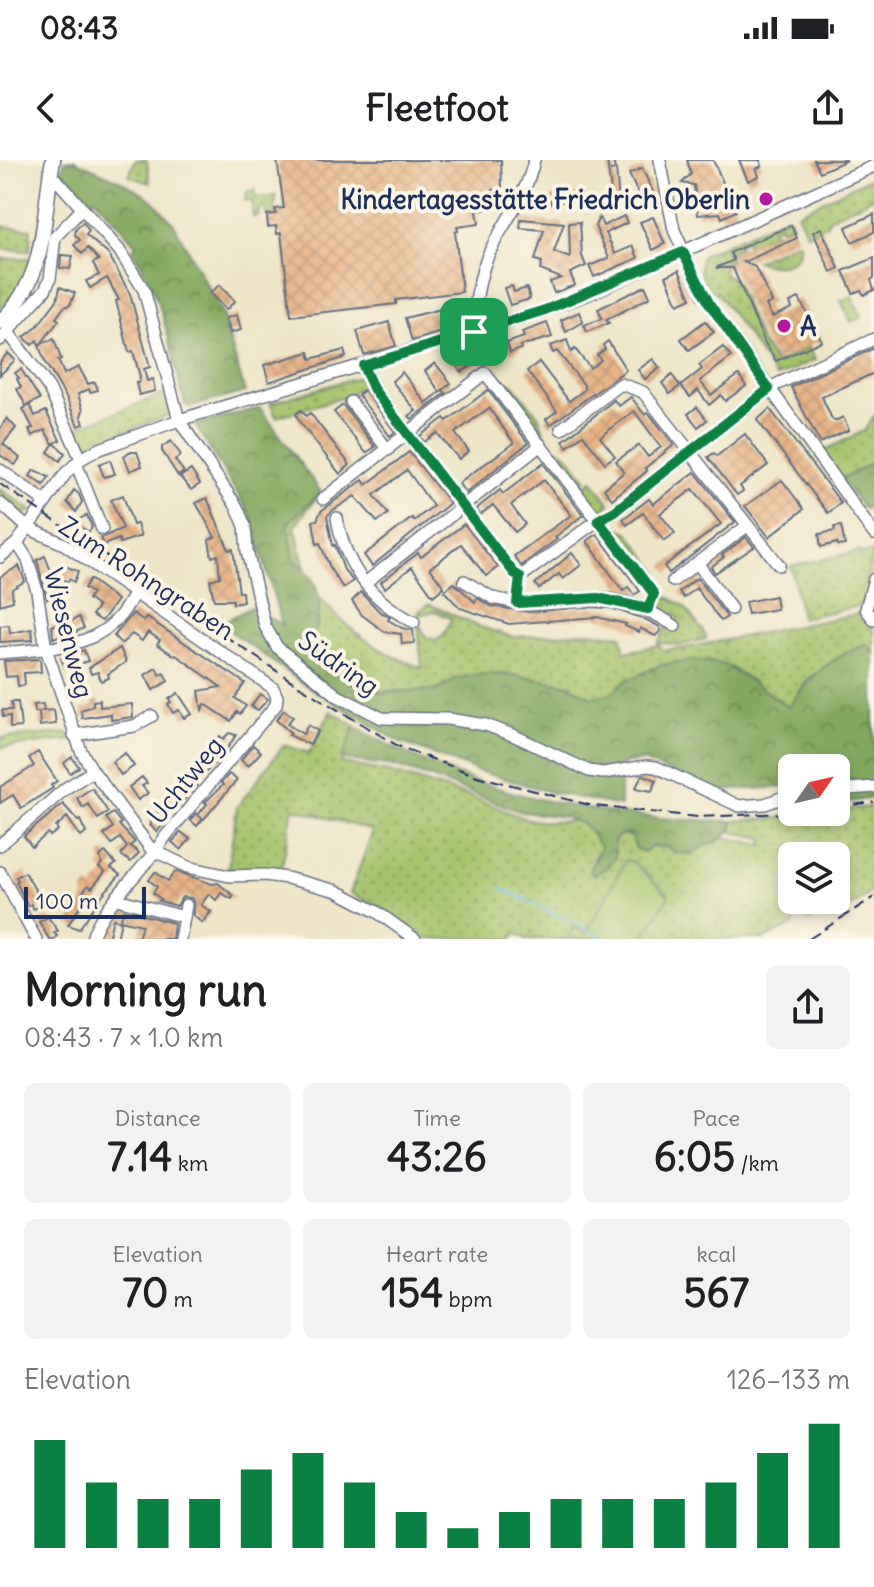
<!DOCTYPE html>
<meta charset="utf-8">
<style>
body{margin:0;font-family:Delius,sans-serif;background:#f2f2f2;color:#202124;height:100vh;display:flex;flex-direction:column;font-size:30px;white-space:nowrap}
*{box-sizing:border-box;margin:0}
p{font-size:26px;color:#757577}
.icon{flex:none;width:44px;height:44px;fill:none;stroke:currentColor;stroke-width:2;stroke-linecap:round;stroke-linejoin:round}
.map{position:relative;height:779px;overflow:hidden}
.drawer{display:flex;flex-direction:column;background:#fff;flex:1}
.drawer>*{flex:none}
.needle{width:52px;rotate:56deg}
.controls{position:absolute;left:778px;top:594px;display:grid;gap:16px}
.controls a{display:grid;place-items:center;width:72px;height:72px;border-radius:12px;background:#fff;box-shadow:0 4px 12px #0003;font-size:40px}
.scale{position:absolute;left:24px;bottom:20px;width:122px;box-sizing:border-box;padding-left:8px;border:4px solid #1b2f5e;border-top:0;font-size:22px;line-height:28px;white-space:nowrap;color:#1b2f5e;-webkit-text-stroke:6px #fcf5e5;paint-order:stroke}
.pin{position:absolute;display:grid;place-items:center;width:68px;height:68px;color:#fff;margin:-34px;border-radius:16px;box-shadow:0 4px 12px #0006}
.round{display:grid;place-items:center;flex:none;width:84px;height:84px;border-radius:12px;background:#f2f2f2}
.overview{display:flex;align-items:center;justify-content:space-between;height:136px;padding:0 24px}
h1{font-size:44px;font-weight:700;line-height:60px}
.stats{display:grid;grid-template-columns:repeat(3,1fr);gap:12px;height:136px;padding:8px 24px}
.stats div{display:grid;align-content:center;border-radius:12px;background:#f2f2f2;text-align:center}
.stats b{font-size:40px;font-weight:700}
.stats small{font-size:22px;font-weight:400}
.stats p{font-size:22px}
.chart{height:224px;padding:16px 24px}
.chart p{display:flex;justify-content:space-between}
.chart svg{width:100%;height:144px;margin-top:8px;stroke:#0b8043;stroke-width:6}
.status{display:flex;justify-content:space-between;align-items:center;height:56px;padding:0 40px;background:#fff;direction:ltr}
.status svg{height:22px;fill:currentColor}
header{display:flex;justify-content:space-between;align-items:center;height:104px;padding:0 24px;background:#fff;font-size:36px;font-weight:700}
.map>svg:first-child{display:block}
.grass{fill:url(#grass-dots);stroke:#607864;stroke-width:2;fill-rule:evenodd}
.forest{fill:url(#forest-crowns);stroke:#4f6c5e;stroke-width:2}
.park{fill:url(#park-crowns);stroke:#607864;stroke-width:2}
.pitch{fill:#a4c26a;stroke:#607864;stroke-width:2}
.lines{fill:none;stroke-linecap:round;stroke-linejoin:round}
.stream{stroke:#6cbbe7;stroke-width:2}
.building{fill:url(#building-cross-hatch)}
.minor-casing{stroke:#656f83;stroke-width:14}
.major-casing{stroke:#656f83;stroke-width:17}
.minor{stroke:#fff;stroke-width:11}
.major{stroke:#fff;stroke-width:14}
.rail{stroke:#1b2f5e;stroke-width:2;stroke-dasharray:12 6;stroke-linecap:butt}
.route-casing{stroke:#fff;stroke-width:16}
.route{stroke:#0b8043;stroke-width:10}
.poi-dot{fill:#b5179e;stroke:#fcf5e5;stroke-width:3}
.labels{text-anchor:middle;dominant-baseline:central;stroke-width:8;stroke-linejoin:round;paint-order:stroke}
.poi-label{font-size:26px;font-weight:bold;fill:#1b2f5e;stroke:#fcf5e5;text-anchor:end}
.street-label{font-size:26px;fill:#1b2f5e;stroke:#fcf5e5}
</style>
<div class="status"><b>08:43</b><svg viewBox="0 0 49 12"><path d="M0 12V9h3v3zM5 12V6h3v6zM10 12V3h3v9zM15 12V0h3v12zM26 1h20v11H26zM47 4h2v5h-2z"/></svg></div>
<header><svg class="icon" aria-label="back" viewBox="0 0 24 24"><path d="M15 5l-7 7 7 7"/></svg>Fleetfoot<svg class="icon" aria-label="share" viewBox="0 0 24 24"><path d="M12 15V3M7 8l5-5 5 5M5 13v7h14v-7"/></svg></header>
<div class="map">
<svg width="874" height="779" viewBox="0 0 874 779">
<defs>
<pattern id="grass-dots" width="8" height="8" patternUnits="userSpaceOnUse" patternTransform="scale(2)"><rect width="8" height="8" fill="#a4c26a"/><path d="M2 2h.1M6 6h.1" fill="none" stroke="#859e5a" stroke-width="1.8" stroke-linecap="round"/></pattern>
<pattern id="forest-crowns" width="20" height="18" patternUnits="userSpaceOnUse" patternTransform="scale(2)"><rect width="20" height="18" fill="#83a85e"/><path d="M2 6a3 3 0 1 1 6 0M12 15a3 3 0 1 1 6 0" fill="none" stroke="#6a8951"/></pattern>
<pattern id="park-crowns" width="20" height="18" patternUnits="userSpaceOnUse" patternTransform="scale(2)"><rect width="20" height="18" fill="#a4c26a"/><path d="M2 6a3 3 0 1 1 6 0M12 15a3 3 0 1 1 6 0" fill="none" stroke="#859e5a"/></pattern>
<pattern id="building-cross-hatch" width="8" height="8" patternUnits="userSpaceOnUse" patternTransform="scale(2)"><rect width="8" height="8" fill="#e8b588"/><path d="M0 0l8 8M0 8l8-8" fill="none" stroke="#c69c78"/></pattern>
</defs>
<rect width="100%" height="100%" fill="#fcf5e5"/>
<filter id="ink" filterUnits="userSpaceOnUse"><feTurbulence type="fractalNoise" baseFrequency=".0125" numOctaves="2"/><feDisplacementMap in="SourceGraphic" scale="16" xChannelSelector="R" yChannelSelector="G"/><feConvolveMatrix kernelMatrix="1 2 1 2 8 2 1 2 1" color-interpolation-filters="sRGB"/></filter>
<filter id="wash" filterUnits="userSpaceOnUse"><feTurbulence type="fractalNoise" baseFrequency=".006" numOctaves="4" result="noise"/><feDisplacementMap in="SourceGraphic" scale="32" xChannelSelector="R" yChannelSelector="G"/><feGaussianBlur stdDeviation="1.8" result="paint"/><feColorMatrix in="noise" values="0 0 0 0 0 0 0 0 0 0 0 0 0 0 0 0 0 1.4 0 .05"/><feComposite in="paint" operator="in"/></filter>
<g filter="url(#wash)">
<rect width="100%" height="100%" fill="#eee6c7"/>
<!-- grass -->
<g class="grass">
<path d="M135,0H147L150,23L129,16Z"/>
<path d="M874,16V37L831,57L826,65L807,74L797,53Z"/>
<path d="M255,29L256,38L276,36L275,54L266,55L265,48L259,49V56L253,57L252,41H245L247,32Z"/>
<path d="M788,56L792,64L781,69L779,65L772,69L774,73L747,85L745,81L738,84L740,87L728,93L731,100L721,105L726,115L734,119L760,181L776,204L809,187L815,200L776,217L716,131L711,134C706,122 693,106 704,94Z"/>
<path d="M0,66L31,69L30,91L0,89Z"/>
<path d="M796,82L800,84C799,110 773,107 756,101Z"/>
<path d="M32,98L23,121L0,151V99Z"/>
<path d="M492,215L513,224L539,257L546,279L542,283Z"/>
<path d="M359,217L363,227L347,236L276,257L270,243Z"/>
<path d="M166,233L170,248L167,256L82,288L73,269Z"/>
<path d="M874,256V302L841,319L821,292L864,271Z"/>
<path d="M549,284L568,295L585,317V320L575,327L545,287Z"/>
<path d="M0,329L32,351L24,354L0,339Z"/>
<path d="M321,332L295,366L305,408L294,399L288,363Z"/>
<path d="M609,363L628,372L659,413L657,430L605,366Z"/>
<path d="M860,391L861,394L874,392L861,446L801,458L791,406Z"/>
<path d="M662,434L684,446L705,474L706,479L680,485L658,483L667,466L676,462L678,457L661,446L657,450L654,448Z"/>
<path d="M321,439C349,472 381,494 422,508L418,465H420L426,477L436,480L443,476L452,459L435,451L419,455L418,452L429,444L480,467L514,477L586,472L621,475L625,492L659,485L663,490L686,488L861,453L874,470V492L867,485L809,518L789,547L727,505L627,520L610,534L591,538L569,525L512,515L484,514L457,518L438,530L380,532L346,521L311,496Z"/>
<path d="M331,551L355,566L341,603L393,613L471,637L526,659L547,662L575,661L585,665L602,688L593,699L621,674C632,675 640,681 650,685C665,690 714,688 724,677L763,685V678L732,672L733,661L807,656L874,646V730C857,742 836,761 814,757L811,762L797,755L792,766L764,779H642L669,736L599,779H526L516,773L512,779H423L383,750L350,733L373,671L293,648L281,712H242L228,708L237,647L284,585L309,593ZM792,696H836V740H792Z"/>
<path d="M69,573L72,580L0,588V578Z"/>
</g>
<!-- forest -->
<g class="forest">
<path d="M65,0H74L119,20L153,40L174,64L222,154L245,232L190,247L185,245C171,191 163,135 132,90L136,85L95,38L90,42L61,12Z"/>
<path d="M260,248L321,332L288,363L294,399C331,428 318,457 311,496L346,521L380,532L438,530L457,518L484,514L512,515L569,525L591,537L610,534L627,520L661,505L695,500L727,505L789,547C811,515 829,498 867,484L874,492V638L836,644V608H792V632L788,627L713,631L644,601L620,604V646L554,633L478,611L400,582L304,524L220,464L251,447L282,465L251,356L195,265Z"/>
<path d="M874,302V345L863,349L841,319Z"/>
<path d="M355,566C468,634 602,660 733,661C729,685 706,679 692,695L671,691L669,687L652,686L645,692L636,689L631,675L621,674L614,681L615,697L606,708L594,715L589,711L601,688L585,665L565,657L522,652L429,617L394,606L342,599Z"/>
</g>
<!-- park -->
<path class="park" d="M592,320L610,344L596,354L578,331Z"/>
<!-- pitch -->
<g class="pitch">
<path d="M852,136L862,157L851,162L841,141Z"/>
<path d="M626,700L634,703L669,736L642,779H568L573,767L586,773Z"/>
</g>
<g class="lines">
<!-- stream -->
<path class="stream" d="M501,728L607,779"/>
</g>
<g id="blocks">
<!-- building -->
<g class="building">
<path d="M277,0H501L502,29L493,30L494,39L485,40L486,49L477,51L479,64L457,67L458,71L455,72L462,132L396,140V144L291,156L281,73L277,74L276,66L268,67L267,55L276,54L275,49L284,48Z"/>
<path d="M607,0H613L615,10L610,11L616,10L619,40H612Z"/>
<path d="M687,0H713L725,27H728L736,51L722,58L720,53L698,55L694,25L682,23L691,14Z"/>
<path d="M739,0H760L762,6L756,9L759,16L748,21Z"/>
<path d="M814,0H847L820,12Z"/>
<path d="M642,8L654,34L641,40L629,14Z"/>
<path d="M582,34V40L551,43L550,37Z"/>
<path d="M874,54V72L852,82L846,67Z"/>
<path d="M624,56L627,63L606,73L615,94L633,86L638,98L594,117L589,106L609,98L595,66L599,57L603,66Z"/>
<path d="M653,57L665,84L653,90L640,62Z"/>
<path d="M521,59L564,63L554,92L570,98L569,63L580,62L582,96L586,106L570,113L575,125L554,133L550,122L561,118L540,110L542,102L535,100L544,70L520,68Z"/>
<path d="M83,62L89,71L86,75L109,95L130,134L150,207L144,209L147,221L153,219L155,231L139,235L136,223H139L140,217L133,191L129,192L116,141L119,140L107,118L90,128L86,121L99,115L93,103L99,100L88,88L82,94L74,85L80,80L75,75L76,69Z"/>
<path d="M791,65L797,78L744,102L755,107L772,142L766,145L772,157L792,148L790,142L799,138L822,181L776,201L764,181L733,108H716L734,100L730,93Z"/>
<path d="M821,68L839,108L831,112L813,72Z"/>
<path d="M61,95L73,96L70,109L60,108Z"/>
<path d="M874,98V118L871,120L874,130L864,135L861,130L853,133L843,111Z"/>
<path d="M679,110L691,138L678,144L666,116Z"/>
<path d="M219,125L235,141L226,150L210,133Z"/>
<path d="M512,126L514,132L527,128L530,139L510,145L504,128Z"/>
<path d="M645,126L650,137L606,160L609,163L587,172L584,165L602,159L598,149Z"/>
<path d="M60,127L75,133L70,145L64,147L56,158L59,160L41,184L54,179L61,199L58,200L64,214L79,207L88,224L95,222L98,230L90,232L89,229L78,234L83,250L81,256L84,264L78,266L67,239L45,202L37,180L32,185L24,177L36,168L57,140Z"/>
<path d="M453,146L459,167L412,181L405,158Z"/>
<path d="M579,152L583,162L566,172L561,160Z"/>
<path d="M237,155L241,170L230,173L226,158Z"/>
<path d="M705,161L714,172L689,190L681,179Z"/>
<path d="M389,162L396,186L364,195L357,171Z"/>
<path d="M547,163L552,177L520,186L521,189L510,193L507,183L524,177L522,172Z"/>
<path d="M567,180L571,192L575,189L590,208L601,200L597,195L605,189L603,185L608,181L626,210L550,265L546,259L557,251L527,211L539,202L569,241L584,230V225L577,216L557,191L553,193L550,186Z"/>
<path d="M723,187L731,197L700,221L711,235L739,215L746,226L725,241L721,235L709,245L698,230L690,237L681,226L702,209L699,205Z"/>
<path d="M874,188V213L822,237L832,259L835,261L843,257L849,270L820,283L791,227Z"/>
<path d="M344,190L346,197L269,222L264,205L309,192L311,199Z"/>
<path d="M463,191L474,205L461,212L452,200Z"/>
<path d="M8,193L15,200L0,215V202Z"/>
<path d="M653,199L660,208L645,219L638,210Z"/>
<path d="M435,203L451,223L440,232L425,211Z"/>
<path d="M21,209L40,239L26,246L17,229L21,227L17,219L19,218L15,213Z"/>
<path d="M402,212L426,243L443,230L446,233L412,259L409,256L416,251L392,221Z"/>
<path d="M672,215L680,226L670,234L662,223Z"/>
<path d="M364,230L395,272L390,276L358,235Z"/>
<path d="M488,230L528,283L466,333L459,324L461,321L514,283L489,248L455,273L469,291L459,299L437,273L424,282L420,276L444,258L447,261Z"/>
<path d="M631,237L645,255L648,252L674,285L645,308L647,311L612,339L604,329L624,312L616,301L639,285L648,297L661,287L634,251L600,277L615,296L605,303L583,275L567,287L563,281L614,240L619,246Z"/>
<path d="M30,245L35,256L46,251L60,280L53,284L45,270L32,276L29,269L33,268L23,249Z"/>
<path d="M343,245L375,287L366,293L334,252Z"/>
<path d="M697,247L707,260L698,267L688,254Z"/>
<path d="M770,249L841,343L828,353L757,260Z"/>
<path d="M301,250L306,256L310,253L350,305L340,314L299,261L296,254Z"/>
<path d="M7,258L16,268L3,284L20,298L15,305L0,295V269Z"/>
<path d="M745,274L768,305L740,326L743,331L737,335L708,297L714,293L717,296Z"/>
<path d="M171,281L181,295L175,300L184,312L178,316L162,291V287Z"/>
<path d="M54,283L65,293L60,301L48,292Z"/>
<path d="M129,292H137L142,306L130,311L124,296Z"/>
<path d="M409,292L450,343L372,406L364,395L412,358L414,361L433,346L415,321L407,310L374,335L388,354L377,362L355,336L332,351L327,356L333,386L335,385L344,410L353,421L343,428L331,410L320,383L317,384L313,361L317,360L321,351L363,320L366,325Z"/>
<path d="M110,300L115,314L104,317L99,304Z"/>
<path d="M543,303L583,355L555,377L557,379L521,406L514,396L571,355L544,320L511,345L525,364L515,372L493,345L480,355L476,349L500,330L503,334Z"/>
<path d="M34,310L49,317L44,325L30,316Z"/>
<path d="M191,310L200,324L191,330L180,317Z"/>
<path d="M695,312L735,362L669,413L664,406L721,364L693,329L660,354L675,373L664,381L643,353L627,365L623,359L649,339L653,344Z"/>
<path d="M782,320L804,349L769,377L745,346Z"/>
<path d="M74,330L79,334L82,342L76,352L67,342Z"/>
<path d="M123,335L133,365L137,364L141,376L120,383L119,379L103,385L101,378L123,368L111,340Z"/>
<path d="M207,338L229,390L233,389L239,432H242L243,442L233,444V440H214L210,420L220,417L218,395L212,397L209,380L215,377L196,343Z"/>
<path d="M87,355L92,367L89,372L79,366L78,360Z"/>
<path d="M464,364L498,407L486,416L461,384L430,408L444,427L433,436L412,407L385,428L381,422L418,393L421,397Z"/>
<path d="M841,366L845,385L838,386L837,383L821,387L819,374L835,371L834,367Z"/>
<path d="M597,374L640,431L634,435L628,427L623,431L587,381Z"/>
<path d="M746,377L754,387L715,413L711,407L724,397L722,395Z"/>
<path d="M572,393L581,405L563,419L559,414L539,429L535,424Z"/>
<path d="M45,396L51,411L65,406L78,411L74,422L69,419L68,422L51,415L61,442L55,443L54,438L47,439L37,400Z"/>
<path d="M19,406L25,421L12,429L13,441L0,445V417Z"/>
<path d="M697,418L727,457L721,461L696,428L684,438L679,432Z"/>
<path d="M90,419L117,440L102,461L92,455L98,447L88,439L92,433L84,428Z"/>
<path d="M454,423L475,442L477,438L491,446L529,452L583,447L610,448L645,459L660,467L661,471L655,476L640,468L639,472L625,466L626,464L597,457L509,464L460,448L444,431Z"/>
<path d="M361,432L379,451L390,457L388,460L402,468L413,470L414,483L402,484L401,474L385,472L362,455L352,441Z"/>
<path d="M775,436L777,449L748,454L745,442Z"/>
<path d="M133,453L144,461L146,457L245,523L235,538L246,546L240,554L237,552L231,561L205,544L202,550L199,531L221,527L176,495L175,496L157,484L160,480L148,472L142,481L132,474L121,484L114,476Z"/>
<path d="M79,457L84,468L67,476L64,474L53,478L52,466L60,463L61,466Z"/>
<path d="M9,465L10,473L32,469L33,480L0,482V466Z"/>
<path d="M120,488L126,502L108,514L109,518L101,521L98,512L91,514L89,508Z"/>
<path d="M84,490L88,501L65,508L61,498Z"/>
<path d="M40,499L41,512L24,513L25,525L18,526L17,516L6,517L4,501Z"/>
<path d="M156,508L160,515L164,513L168,521L153,530L145,515Z"/>
<path d="M178,533L192,554L184,558L179,550L173,553L168,544L171,542L169,539Z"/>
<path d="M260,534L268,539L258,550L251,546Z"/>
<path d="M100,540V547L132,544L133,557L111,560V554L82,558L81,550L93,546V541Z"/>
<path d="M11,542H18L21,567L10,568V556L3,557L2,550H12Z"/>
<path d="M43,544L44,551H41L54,550L56,564L40,566L39,552H35L34,545Z"/>
<path d="M284,550L293,557L287,564L303,574L308,565L318,571L310,585L289,575L291,573L276,560Z"/>
<path d="M229,573L236,575L226,590L216,581L220,576L223,579Z"/>
<path d="M253,585L261,592L248,606L241,600Z"/>
<path d="M38,592L57,621L51,625L53,628L21,648L13,635L0,643V627L34,606L29,598Z"/>
<path d="M125,593L134,606L121,615L112,602Z"/>
<path d="M209,596L216,602L196,621L198,623L174,652L171,649L162,660L165,662L157,672L150,665L152,662L148,658L154,652L156,654L159,651L172,635L170,633L176,626L179,628L192,611L194,613Z"/>
<path d="M72,597L79,607L70,613L64,603Z"/>
<path d="M229,614L237,620L204,659L199,656L203,659L197,666L190,660L196,653L198,655L207,644L205,642L223,625L221,623Z"/>
<path d="M644,615L656,620L652,631L636,628L641,616Z"/>
<path d="M142,617L147,623L142,626L148,633L138,640L129,627Z"/>
<path d="M92,628L108,652L98,659L88,644L83,648L77,638Z"/>
<path d="M63,644L78,661L80,660L86,673L81,677L67,657L56,667L58,670L50,676L48,673L32,687L24,676Z"/>
<path d="M113,653L121,663L119,665L135,682L130,686L139,693L131,702L121,695L127,687L120,678L112,684L104,675L113,667L106,658Z"/>
<path d="M181,672L190,679L181,690L172,682Z"/>
<path d="M105,692L116,704L111,708L120,715L103,734L79,769L68,765L84,740L83,732L88,725L92,728L105,712L99,707L102,703L100,696Z"/>
<path d="M176,711L212,724L218,723L234,736L232,739L221,733L216,740L209,734L201,745L211,752L202,763L193,755L194,743L191,738L182,737L177,746L159,741L161,739L153,733L157,727L149,720L155,712L168,721Z"/>
<path d="M25,712L43,744L34,749L31,744L28,746L16,722L18,720L16,717Z"/>
<path d="M124,750L174,763L172,779H138L142,765L120,760Z"/>
<path d="M48,757L58,771L54,773L57,776L54,779H49L39,762Z"/>
<path d="M113,759L121,761L117,779H108Z"/>
</g>
</g>
</g>
<g filter="url(#ink)">
<use href="#blocks" fill-opacity="0" stroke="#656f83" stroke-width="2"/>
<g class="lines">
<defs>
<g id="minor">
<path d="M660,0L674,70L704,136L874,374"/>
<path d="M49,18L57,20L119,90L144,130L179,260L237,347L245,366L247,391L265,466L277,487L338,536L382,558L448,559L486,565L515,576L589,611L603,613L647,606L656,607L739,646L765,644L792,634"/>
<path d="M8,172L49,228L81,299"/>
<path d="M474,172C474,147 479,114 490,91C505,60 527,35 534,0"/>
<path d="M0,180L45,130L50,119L55,77L82,49"/>
<path d="M363,206L374,230L514,413L520,417L598,360L615,351L769,229"/>
<path d="M769,228L874,179"/>
<path d="M351,242L388,290"/>
<path d="M561,269L621,224L643,232L779,405"/>
<path d="M76,303L102,369"/>
<path d="M0,310L46,342"/>
<path d="M323,339L485,213L654,434L648,449"/>
<path d="M0,343L28,368L64,384L273,528L277,537L276,545L165,677C146,709 100,746 92,779"/>
<path d="M337,358C345,405 371,441 414,462"/>
<path d="M17,383L28,400L37,431L46,489L81,591L93,611L151,689L188,707L229,716L264,715L287,718L337,731L377,752L415,779"/>
<path d="M0,397L17,383L66,313L81,299L97,290L179,260L545,150L584,136L874,6"/>
<path d="M698,404L731,449"/>
<path d="M520,417L517,443C534,445 550,442 567,440C611,434 638,442 675,466"/>
<path d="M874,419L866,449L874,460"/>
<path d="M464,421L493,438L517,443"/>
<path d="M673,421L747,366"/>
<path d="M365,423L541,285"/>
<path d="M0,493C39,489 90,490 118,458C125,451 130,441 135,432"/>
<path d="M74,575L134,566L152,556"/>
<path d="M836,630L874,627"/>
<path d="M0,685L66,628L93,611"/>
<path d="M0,712L36,779"/>
<path d="M117,739L184,757L180,779"/>
<path d="M184,757L186,745"/>
</g>
<path id="major" d="M0,162C49,116 41,61 53,0"/>
</defs>
<!-- minor casing -->
<use href="#minor" class="minor-casing"/>
<!-- major casing -->
<use href="#major" class="major-casing"/>
<!-- minor -->
<use href="#minor" class="minor"/>
<!-- major -->
<use href="#major" class="major"/>
<!-- rail -->
<g class="rail">
<path d="M0,324L302,528L398,586L477,616L593,646L698,657L808,652"/>
<path d="M836,647L874,642"/>
<path d="M809,779L874,737"/>
</g>
</g>
</g>
<g class="lines" filter="url(#ink)">
<defs>
<path id="route" d="M683,92L709,143L769,229L615,351L598,360L654,434L648,449L598,438L517,443L520,417L514,413L374,230L363,206L545,150Z"/>
</defs>
<!-- route casing -->
<use href="#route" class="route-casing"/>
<!-- route -->
<use href="#route" class="route"/>
</g>
<!-- markers -->
<g class="poi-dot">
<circle cx="766" cy="39" r="8"/>
<circle cx="784" cy="166" r="8"/>
</g>
<g class="labels">
<!-- poi labels -->
<g class="poi-label">
<text x="750" y="39">Kindertagesstätte Friedrich Oberlin</text>
<text x="800" y="166" text-anchor="start">A</text>
</g>
<!-- street labels -->
<g class="street-label">
<text transform="translate(147 418) rotate(33)">Zum Rohngraben</text>
<text transform="translate(69 473) rotate(76)">Wiesenweg</text>
<text transform="translate(339 503) rotate(35)">Südring</text>
<text transform="translate(185 620) rotate(-51)">Uchtweg</text>
</g>
</g>
</svg>
<div class="controls">
<a><svg class="needle" viewBox="-14 -14 28 28"><path d="M0-13l5 13h-10z" fill="#e53935"/><path d="M0 13l5-13h-10z" fill="#757577"/></svg></a>
<a><svg class="icon" aria-label="layers" viewBox="0 0 24 24"><path d="M12 4l9 5-9 5-9-5zM3 14l9 5 9-5"/></svg></a>
</div>
<div class="scale">100 m</div>
<div class="pin" style="left:474px;top:172px;background:#1e9e55"><svg class="icon" aria-label="arrive" viewBox="0 0 24 24"><path d="M6 21V4h12l-3 4 3 4H6"/></svg></div>
</div>
<section class="drawer">
<div class="overview"><div><h1>Morning run</h1><p>08:43 · 7 × 1.0 km</p></div><a class="round"><svg class="icon" aria-label="share" viewBox="0 0 24 24"><path d="M12 15V3M7 8l5-5 5 5M5 13v7h14v-7"/></svg></a></div>
<div class="stats">
<div><p>Distance</p><b>7.14<small> km</small></b></div>
<div><p>Time</p><b>43:26</b></div>
<div><p>Pace</p><b>6:05<small> /km</small></b></div>
</div>
<div class="stats">
<div><p>Elevation</p><b>70<small> m</small></b></div>
<div><p>Heart rate</p><b>154<small> bpm</small></b></div>
<div><p>kcal</p><b>567</b></div>
</div>
<div class="chart"><p><span>Elevation</span>126–133 m</p>
<svg viewBox="0 0 160 44" preserveAspectRatio="none"><path d="M5 44V11M15 44V24M25 44V29M35 44V29M45 44V20M55 44V15M65 44V24M75 44V33M85 44V38M95 44V33M105 44V29M115 44V29M125 44V29M135 44V24M145 44V15M155 44V6"/></svg>
</div>
</section>
